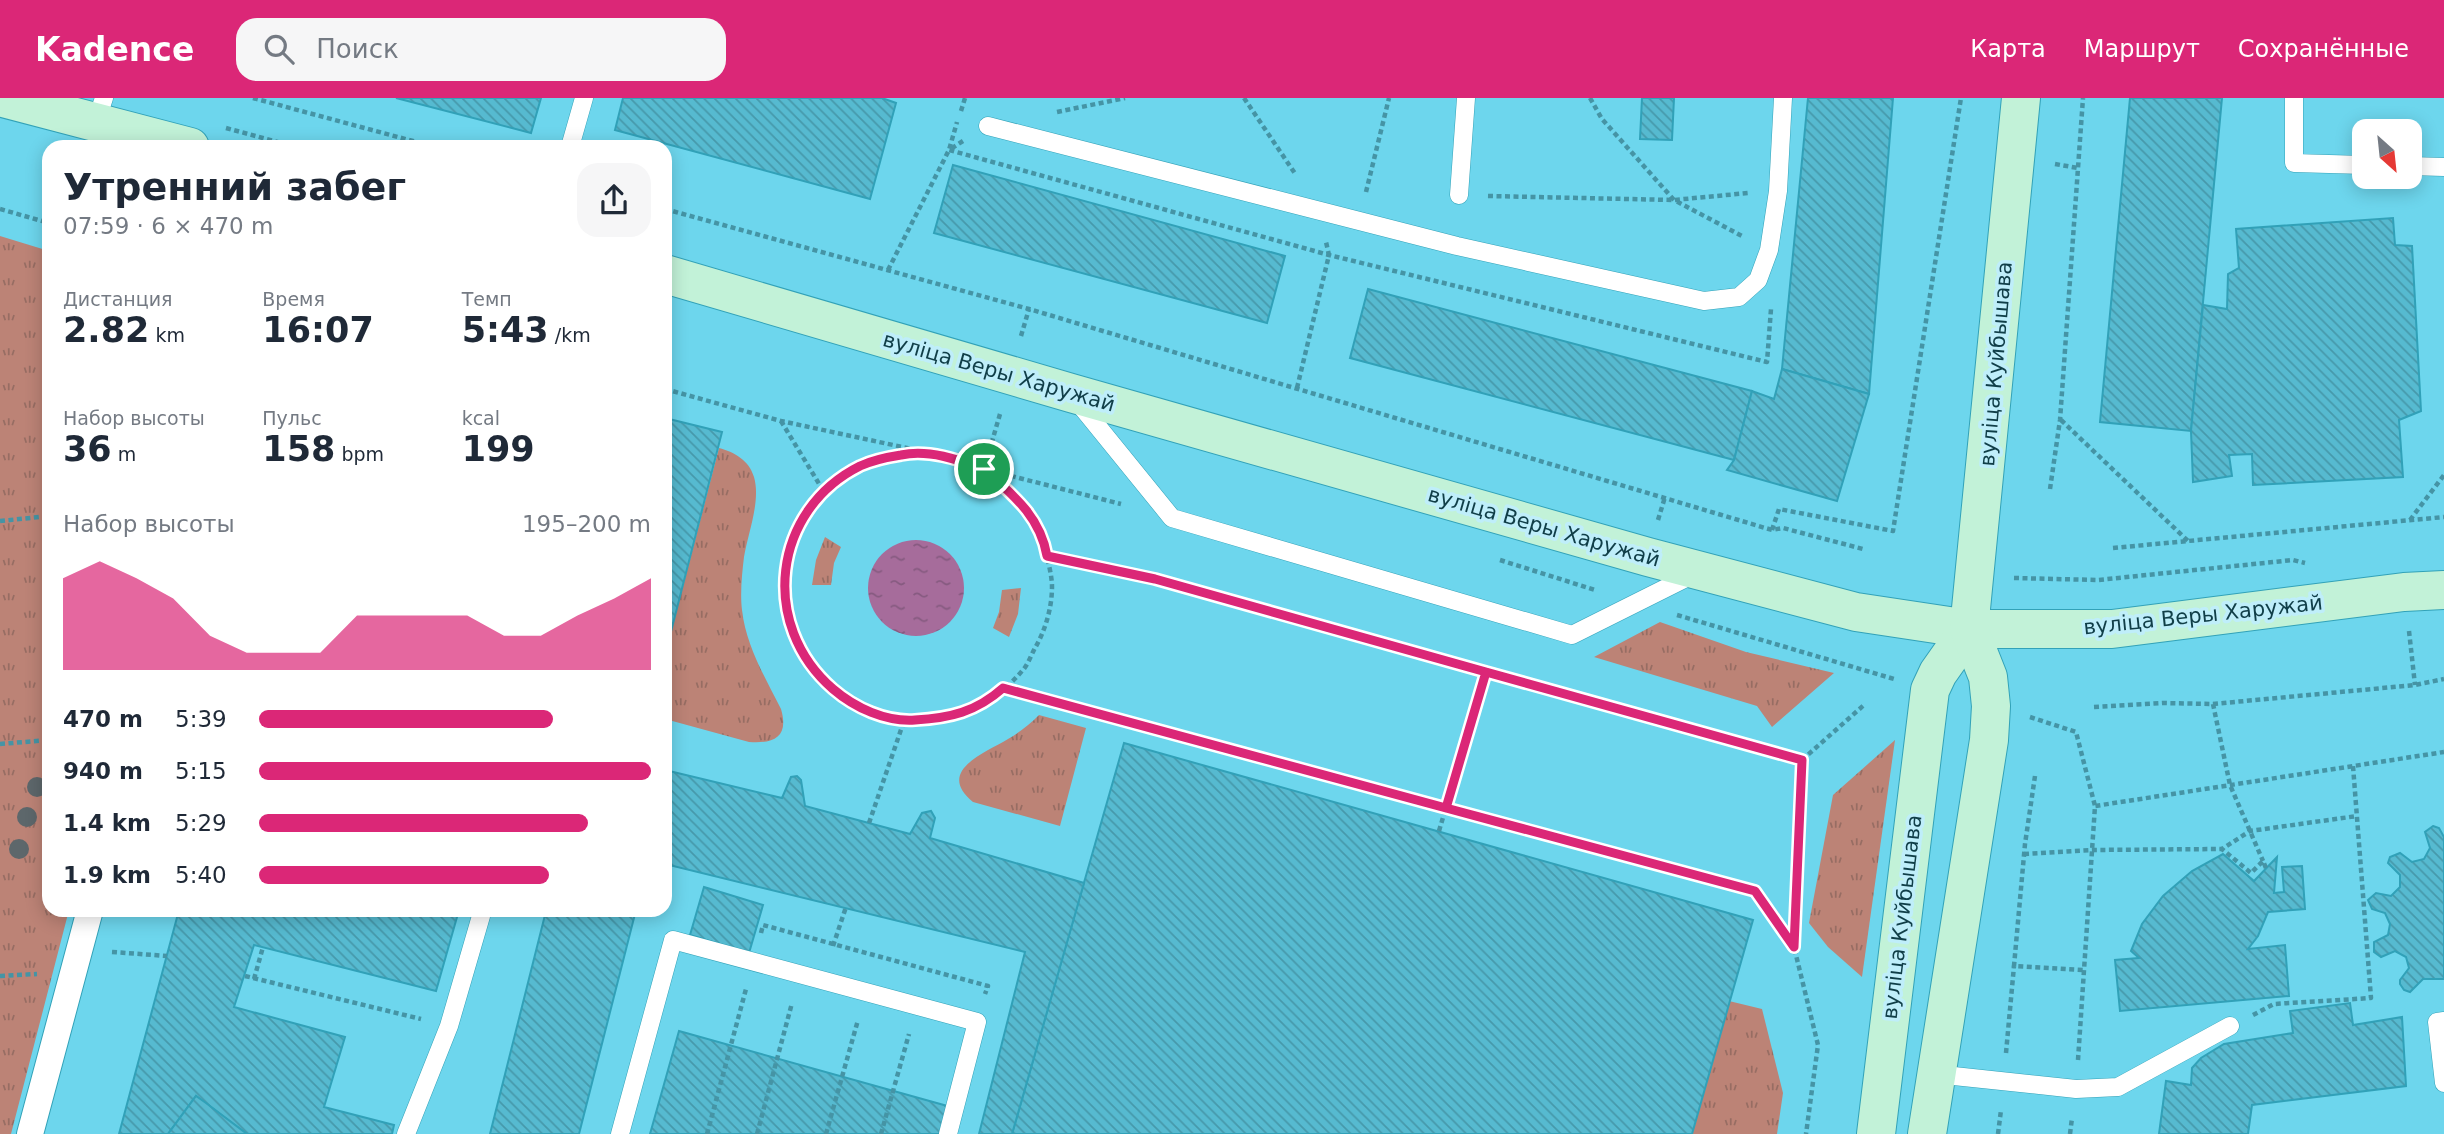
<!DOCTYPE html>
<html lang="ru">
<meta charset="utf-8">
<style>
body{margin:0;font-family:"DejaVu Sans",sans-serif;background:#f6f6f7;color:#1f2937;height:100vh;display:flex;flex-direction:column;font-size:26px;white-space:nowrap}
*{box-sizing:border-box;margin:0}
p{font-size:23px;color:#747a83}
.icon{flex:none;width:38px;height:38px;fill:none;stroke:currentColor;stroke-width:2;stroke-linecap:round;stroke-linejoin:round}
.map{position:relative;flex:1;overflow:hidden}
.drawer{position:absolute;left:42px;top:42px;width:630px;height:777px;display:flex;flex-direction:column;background:#fff;border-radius:21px;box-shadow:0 4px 18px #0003}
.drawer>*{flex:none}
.needle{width:46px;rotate:153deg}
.fabs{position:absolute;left:2352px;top:21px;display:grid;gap:14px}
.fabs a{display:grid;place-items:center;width:70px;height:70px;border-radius:14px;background:#fff;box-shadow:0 4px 18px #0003;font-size:35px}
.pin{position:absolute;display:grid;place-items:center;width:60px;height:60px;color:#fff;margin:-30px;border:4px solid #fff;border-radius:50%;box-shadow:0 2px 7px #0007}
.round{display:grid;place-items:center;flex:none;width:74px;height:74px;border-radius:21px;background:#f6f6f7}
.overview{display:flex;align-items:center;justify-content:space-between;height:119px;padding:0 21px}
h1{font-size:38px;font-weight:600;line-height:52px}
.stats{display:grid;grid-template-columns:repeat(3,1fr);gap:10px;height:119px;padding:7px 21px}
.stats div{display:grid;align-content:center}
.stats b{font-size:35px;font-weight:600}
.stats small{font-size:19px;font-weight:400}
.stats p{font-size:19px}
.chart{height:196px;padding:14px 21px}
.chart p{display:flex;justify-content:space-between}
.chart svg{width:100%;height:126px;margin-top:7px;fill:#db2777;opacity:.7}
ul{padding:0 21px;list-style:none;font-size:23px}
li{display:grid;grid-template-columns:112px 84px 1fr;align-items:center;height:52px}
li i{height:18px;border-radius:9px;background:#db2777}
header{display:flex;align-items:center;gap:42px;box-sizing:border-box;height:98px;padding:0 35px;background:#db2777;color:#fff}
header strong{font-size:33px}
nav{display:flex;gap:38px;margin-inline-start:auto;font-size:24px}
.search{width:490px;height:63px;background:#f6f6f7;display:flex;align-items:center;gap:18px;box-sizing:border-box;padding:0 24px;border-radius:21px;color:#747a83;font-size:26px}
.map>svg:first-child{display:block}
.grass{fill:url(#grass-tufts)}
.water{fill:url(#water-ripples)}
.building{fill:url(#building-back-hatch);stroke:#31a1b8;stroke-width:2}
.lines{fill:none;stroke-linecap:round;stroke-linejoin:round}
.service-casing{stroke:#32a2b8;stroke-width:19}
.pedestrian-casing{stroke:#32a2b8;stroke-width:28}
.secondary-casing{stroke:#32a2b8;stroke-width:40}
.path{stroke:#4594a5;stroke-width:4.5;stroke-dasharray:5 3.5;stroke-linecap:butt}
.service{stroke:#fff;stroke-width:18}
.pedestrian{stroke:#fff;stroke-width:26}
.secondary{stroke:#c2f2d8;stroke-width:38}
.tree{fill:#5d676b}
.route-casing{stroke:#fff;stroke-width:14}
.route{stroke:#db2777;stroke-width:9}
.labels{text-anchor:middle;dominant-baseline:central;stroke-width:7;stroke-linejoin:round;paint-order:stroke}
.street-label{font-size:21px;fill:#103e48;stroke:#bfeefa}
</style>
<header>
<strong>Kadence</strong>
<div class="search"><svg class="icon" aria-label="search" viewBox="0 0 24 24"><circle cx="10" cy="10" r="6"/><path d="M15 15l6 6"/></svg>Поиск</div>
<nav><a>Карта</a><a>Маршрут</a><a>Сохранённые</a></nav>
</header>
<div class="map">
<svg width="2444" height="1036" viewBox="0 0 2444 1036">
<defs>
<pattern id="grass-tufts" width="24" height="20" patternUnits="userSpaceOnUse" patternTransform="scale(1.75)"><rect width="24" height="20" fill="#bc8376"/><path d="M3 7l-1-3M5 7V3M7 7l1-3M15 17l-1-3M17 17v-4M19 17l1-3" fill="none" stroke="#976d63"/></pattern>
<pattern id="water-ripples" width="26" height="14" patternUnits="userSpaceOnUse" patternTransform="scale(1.75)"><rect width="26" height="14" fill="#a66c9b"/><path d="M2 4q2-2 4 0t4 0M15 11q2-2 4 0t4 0" fill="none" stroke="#865a80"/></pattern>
<pattern id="building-back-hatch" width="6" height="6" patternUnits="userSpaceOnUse" patternTransform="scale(1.75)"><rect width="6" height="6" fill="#56bad0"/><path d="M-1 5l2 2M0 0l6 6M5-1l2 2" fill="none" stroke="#4699ab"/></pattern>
</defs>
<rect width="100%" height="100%" fill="#6dd6ed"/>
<!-- grass -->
<g class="grass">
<path d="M0,138L49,153V812H69L11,1036H0Z"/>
<path d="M719,350C734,354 749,362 754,379C761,403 748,435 744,459C742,475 740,496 742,512C746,548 765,579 781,611C789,638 775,646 749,644L665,621V557Z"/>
<path d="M825,439L841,449L834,465L831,487H812L816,462Z"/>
<path d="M1021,490L1018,516L1009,539L993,530L999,514L1002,492Z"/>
<path d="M1660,524L1746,554L1834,575L1772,629L1757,608L1594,559Z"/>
<path d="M1039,617L1086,630L1060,728L973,704C935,673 985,655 1008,641C1020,634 1029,627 1039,617Z"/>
<path d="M1895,642L1862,879L1828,849L1809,825L1833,697Z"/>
<path d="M1729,903L1762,911L1783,995L1777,1036H1692Z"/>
</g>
<!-- water -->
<circle class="water" cx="916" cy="490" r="48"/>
<!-- building -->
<g class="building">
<path d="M396,0H541L531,35Z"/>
<path d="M623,0H882L896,5L870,101L615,32Z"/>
<path d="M1642,0H1674L1672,42L1640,41Z"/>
<path d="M1808,0H1893L1869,296L1782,271Z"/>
<path d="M2130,0H2222L2191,333L2100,324Z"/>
<path d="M953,67L1285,158L1267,225L934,135Z"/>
<path d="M2393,120L2395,147L2412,148L2421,313L2399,322L2403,379L2253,387L2252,356L2229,357L2232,378L2193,384L2191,333L2203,207L2227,211L2228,176L2239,170L2236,131Z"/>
<path d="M1368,191L1752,293L1734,362L1350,260Z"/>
<path d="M1782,271L1869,296L1837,403L1727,372L1734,362L1752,293L1774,301Z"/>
<path d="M665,320L722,334L665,557Z"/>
<path d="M1124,645L1753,822L1692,1036H1012Z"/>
<path d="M665,672L782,700L791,679L797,678L801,682L805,708L910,736L922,715L931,713L935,720L930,740L1084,785L1012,1036H979L1025,854L665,766Z"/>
<path d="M2433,728L2439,730L2444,739V881H2423L2410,894L2404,892L2400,886V882L2409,870L2406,859L2395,853L2381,859L2374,854V844L2388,837L2390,826L2385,815L2372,811L2368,802L2376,795L2391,798L2400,789V777L2388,765L2390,759L2400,755L2412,764L2424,761L2430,750L2425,734Z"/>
<path d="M2223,756L2254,783L2277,759L2274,795L2284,794L2282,769L2302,768L2305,811L2268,814L2258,838L2248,851L2285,847L2289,898L2120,913L2115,862L2139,860L2131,853L2142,826L2163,798L2192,773Z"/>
<path d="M704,789L763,807L749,855L690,837Z"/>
<path d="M179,812H459L436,893L254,847L234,909L345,939L324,1009L394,1027L392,1036H247L196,998L168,1036H119Z"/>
<path d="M527,812H636L579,1036H490L545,817Z"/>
<path d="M2350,905L2353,927L2402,919L2406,988L2252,1007L2248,1036H2159L2166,983L2191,987L2192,970L2201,960L2224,946L2293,935L2290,913Z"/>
<path d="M679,933L951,1009L943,1036H650Z"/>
<path d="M196,998L206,1005L247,1036H168Z"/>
</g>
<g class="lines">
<defs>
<g id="service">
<path d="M2294,0V65L2364,67"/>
<path d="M96,24L104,0"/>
<path d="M988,28L1457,148L1704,203L1739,199L1758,182L1769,152L1778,93L1783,0"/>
<path d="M570,49L584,0"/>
<path d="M2410,68L2444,69"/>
<path d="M1459,97L1466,0"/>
<path d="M1077,303L1172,420L1572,537L1694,476"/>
<path d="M2444,923L2437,924L2444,985"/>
<path d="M1935,976L2076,991L2118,989L2230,928"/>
<path d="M406,1036L449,928L481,818"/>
<path d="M620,1036L673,842L977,924L948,1036"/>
</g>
<path id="pedestrian" d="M30,1036L90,812"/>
<g id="secondary">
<path d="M3,0L190,49"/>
<path d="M665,176L1071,295L1648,459L1856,514L1969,531H2112L2404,494L2444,492"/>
<path d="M1876,1036L1930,592L1938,575L1969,531"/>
<path d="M1927,1036L1989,642L1991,608L1988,579L1969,531L2021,0"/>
</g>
</defs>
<!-- service casing -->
<use href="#service" class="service-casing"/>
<!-- pedestrian casing -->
<use href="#pedestrian" class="pedestrian-casing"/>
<!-- secondary casing -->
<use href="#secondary" class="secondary-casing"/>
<!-- path -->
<g class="path">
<path d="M253,0L435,49"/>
<path d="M1244,0L1296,77"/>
<path d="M1590,0L1602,21L1674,102L1742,138"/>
<path d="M961,13L965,0"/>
<path d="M1057,14L1125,0"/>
<path d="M226,30L296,49"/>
<path d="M963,43L949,52L1329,157L1767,264L1771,211"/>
<path d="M2055,66L2078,70"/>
<path d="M1366,94L1389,0"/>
<path d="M1488,98L1674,102L1748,95"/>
<path d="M0,111L49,125"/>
<path d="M665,111L1029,211L1772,432L1783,430L1863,451"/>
<path d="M888,172L949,52L957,24"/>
<path d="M1021,238L1029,211"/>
<path d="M1297,290L1329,157L1326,144"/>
<path d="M665,291L781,323L949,359L984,371L1023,406L1045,445L1047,458L1155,481L1802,662L1794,849L1818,947L1806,1036"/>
<path d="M1000,316L984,371L1121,406"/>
<path d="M2061,322L2188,443"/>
<path d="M781,323L824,394"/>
<path d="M930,358C922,357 912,355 904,356C878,358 841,376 823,394C818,400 813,409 808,416C787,445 778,486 789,521C820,628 949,659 1022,573C1028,567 1031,557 1035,550C1045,533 1052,510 1052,489C1052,479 1049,468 1047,458"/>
<path d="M2050,391L2060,322L2083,0"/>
<path d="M1658,422L1665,399"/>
<path d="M2410,422L2444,377"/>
<path d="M0,423L49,418"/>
<path d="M1772,432L1779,411L1893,433L1961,0"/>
<path d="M2113,450L2444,419"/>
<path d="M1500,462L1595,492"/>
<path d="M2014,480L2098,482L2293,462L2305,465"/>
<path d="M1677,517L1894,581"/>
<path d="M2409,533L2415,587"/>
<path d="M1003,590L1755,793L1794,848"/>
<path d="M2213,606L2415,587L2444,581"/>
<path d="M2094,609L2164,605L2213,606L2230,687L2263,763"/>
<path d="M2030,619L2076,634L2095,708"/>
<path d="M0,646L49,642"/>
<path d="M1802,662L1864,607"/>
<path d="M2035,678L2025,746L2014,868L2084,872"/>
<path d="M869,725L904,623"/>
<path d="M1439,733L1486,574"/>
<path d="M2024,756L2092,752L2222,751"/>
<path d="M2266,770L2263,763L2251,775L2222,751L2250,733L2357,718"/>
<path d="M761,835L763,827L988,888L985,896"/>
<path d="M833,848L846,809"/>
<path d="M112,854L167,858"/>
<path d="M0,878L37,876"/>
<path d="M245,878L421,921"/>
<path d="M254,881L263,849"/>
<path d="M2253,917L2274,906L2371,900L2353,668"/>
<path d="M2006,955L2014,868"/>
<path d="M2078,962L2095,708L2444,654"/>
<path d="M707,1036L746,891"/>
<path d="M757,1036L792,905"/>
<path d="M826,1036L858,922"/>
<path d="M881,1036L909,936"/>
<path d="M1998,1036L2001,1012"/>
<path d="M2070,1036L2072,1020"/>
</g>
<!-- service -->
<use href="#service" class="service"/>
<!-- pedestrian -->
<use href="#pedestrian" class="pedestrian"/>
<!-- secondary -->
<use href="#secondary" class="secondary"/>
</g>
<!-- trees -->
<g class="tree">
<circle cx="37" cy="689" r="10"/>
<circle cx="27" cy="719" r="10"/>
<circle cx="19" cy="751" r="10"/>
</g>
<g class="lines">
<defs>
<path id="route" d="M984,371C959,362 929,351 901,357C888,359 871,363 860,368C772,412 759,527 833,591C855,610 886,624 915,622C950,620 976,614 1003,590L1446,710L1486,574L1802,662L1794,849L1755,793L1446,710L1486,574L1155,481L1047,458C1040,418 1013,397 984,371"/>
</defs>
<!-- route casing -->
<use href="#route" class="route-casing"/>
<!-- route -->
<use href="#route" class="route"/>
</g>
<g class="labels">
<!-- street labels -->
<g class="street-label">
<text transform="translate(1996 266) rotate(-85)">вуліца Куйбышава</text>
<text transform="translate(999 274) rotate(16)">вуліца Веры Харужай</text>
<text transform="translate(1544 429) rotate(16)">вуліца Веры Харужай</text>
<text transform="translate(2203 517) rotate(-6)">вуліца Веры Харужай</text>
<text transform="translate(1902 819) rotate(-83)">вуліца Куйбышава</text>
</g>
</g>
</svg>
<div class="fabs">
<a><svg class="needle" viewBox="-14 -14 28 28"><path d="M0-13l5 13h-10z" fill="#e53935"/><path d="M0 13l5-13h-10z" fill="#747a83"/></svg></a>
</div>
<div class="pin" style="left:984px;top:371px;background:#1e9e55"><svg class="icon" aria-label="arrive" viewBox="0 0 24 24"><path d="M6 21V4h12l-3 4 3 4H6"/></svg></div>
<section class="drawer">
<div class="overview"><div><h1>Утренний забег</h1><p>07:59 · 6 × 470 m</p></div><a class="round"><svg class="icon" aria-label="share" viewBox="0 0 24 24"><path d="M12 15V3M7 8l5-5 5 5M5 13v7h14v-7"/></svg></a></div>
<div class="stats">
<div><p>Дистанция</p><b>2.82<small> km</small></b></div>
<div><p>Время</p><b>16:07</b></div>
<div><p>Темп</p><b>5:43<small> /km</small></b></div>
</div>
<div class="stats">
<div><p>Набор высоты</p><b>36<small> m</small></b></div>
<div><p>Пульс</p><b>158<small> bpm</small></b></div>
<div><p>kcal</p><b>199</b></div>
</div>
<div class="chart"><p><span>Набор высоты</span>195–200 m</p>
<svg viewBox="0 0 160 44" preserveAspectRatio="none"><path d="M0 44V12L10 6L20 12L30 19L40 32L50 38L60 38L70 38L80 25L90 25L100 25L110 25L120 32L130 32L140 25L150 19L160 12V44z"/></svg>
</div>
<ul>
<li><b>470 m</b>5:39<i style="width:75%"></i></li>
<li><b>940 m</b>5:15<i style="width:100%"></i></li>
<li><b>1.4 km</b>5:29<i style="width:84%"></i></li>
<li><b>1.9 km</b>5:40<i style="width:74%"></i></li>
</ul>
</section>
</div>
